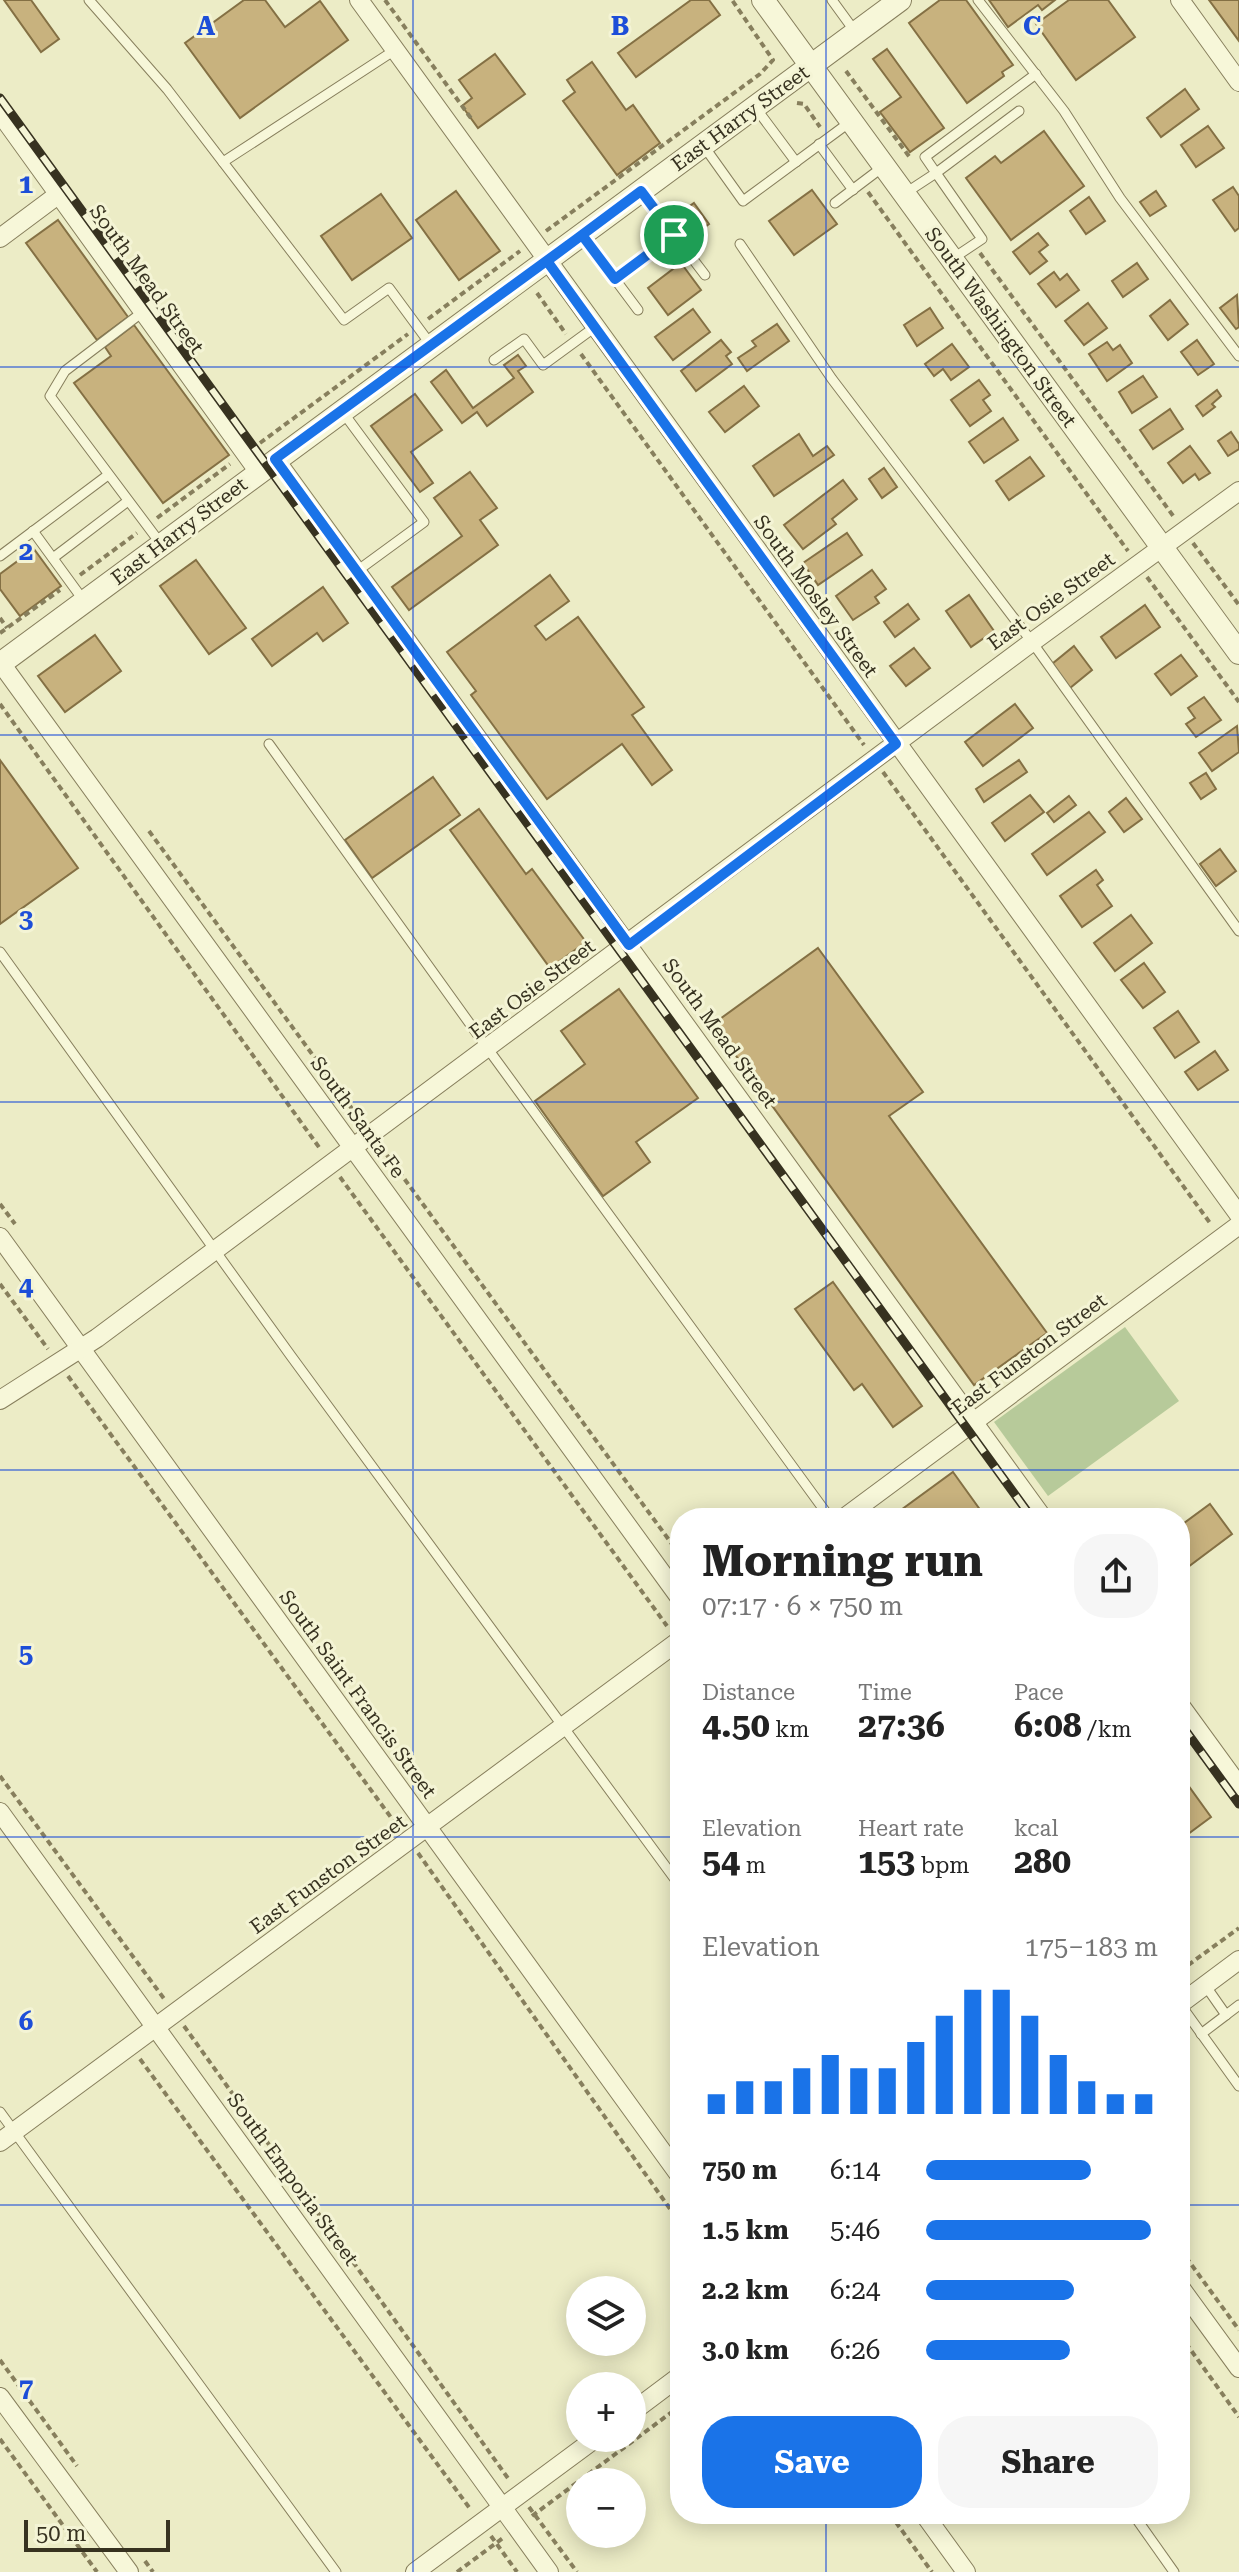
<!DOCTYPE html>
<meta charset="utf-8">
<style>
body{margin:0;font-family:"Roboto Serif",serif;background:#f6f6f6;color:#222;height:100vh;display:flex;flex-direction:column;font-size:30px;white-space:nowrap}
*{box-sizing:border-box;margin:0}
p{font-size:26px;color:#767676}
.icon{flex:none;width:44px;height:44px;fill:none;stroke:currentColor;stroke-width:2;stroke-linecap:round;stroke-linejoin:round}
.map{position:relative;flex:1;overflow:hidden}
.sheet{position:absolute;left:670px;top:1508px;width:520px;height:1016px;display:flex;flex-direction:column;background:#fff;border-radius:32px;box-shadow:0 4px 20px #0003}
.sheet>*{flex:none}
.tools{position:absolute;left:566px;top:2276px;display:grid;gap:16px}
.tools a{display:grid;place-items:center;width:80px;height:80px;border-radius:50%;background:#fff;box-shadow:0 4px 20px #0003;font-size:40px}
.scale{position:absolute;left:24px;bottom:20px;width:146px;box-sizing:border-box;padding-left:8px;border:4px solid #373220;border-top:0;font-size:22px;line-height:28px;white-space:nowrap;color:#373220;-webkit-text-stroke:6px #f4f4d5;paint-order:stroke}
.pin{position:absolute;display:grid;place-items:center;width:68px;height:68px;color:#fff;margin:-34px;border:4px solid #fff;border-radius:50%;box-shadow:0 2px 8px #0007}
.round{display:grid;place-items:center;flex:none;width:84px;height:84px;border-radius:32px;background:#f6f6f6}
.headline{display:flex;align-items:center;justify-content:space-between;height:136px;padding:0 32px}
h1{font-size:44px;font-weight:700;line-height:60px}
.metrics{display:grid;grid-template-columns:repeat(3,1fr);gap:12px;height:136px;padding:8px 32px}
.metrics div{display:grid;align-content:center}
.metrics b{font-size:34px;font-weight:700}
.metrics small{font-size:22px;font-weight:400}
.metrics p{font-size:22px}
.chart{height:224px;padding:16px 32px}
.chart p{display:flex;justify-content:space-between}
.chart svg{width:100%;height:144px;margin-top:8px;stroke:#1a73e8;stroke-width:6}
.cta{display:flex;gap:16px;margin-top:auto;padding:16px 32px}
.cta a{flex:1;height:92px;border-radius:32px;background:#1a73e8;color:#fff;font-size:32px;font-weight:700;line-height:92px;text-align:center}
.cta a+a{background:#f6f6f6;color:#222}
ul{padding:0 32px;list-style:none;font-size:26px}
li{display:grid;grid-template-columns:128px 96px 1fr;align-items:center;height:60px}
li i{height:20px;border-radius:10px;background:#1a73e8}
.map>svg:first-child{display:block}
.green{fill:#b7ca9a}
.building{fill:#c8b27e;stroke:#847044;stroke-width:2}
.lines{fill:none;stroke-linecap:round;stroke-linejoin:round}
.service-casing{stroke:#877f5d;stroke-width:11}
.minor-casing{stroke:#877f5d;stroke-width:20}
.tertiary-casing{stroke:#877f5d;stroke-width:24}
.path{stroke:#877f5d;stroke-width:4;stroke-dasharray:6 4;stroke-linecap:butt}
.service{stroke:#f7f7d9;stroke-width:9}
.minor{stroke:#f7f7d9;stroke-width:18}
.tertiary{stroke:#f7f7d9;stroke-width:22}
.rail-casing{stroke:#373220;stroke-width:9}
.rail{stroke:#f4f4d5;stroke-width:6;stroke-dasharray:18;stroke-linecap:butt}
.route-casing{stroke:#fff;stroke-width:16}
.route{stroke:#1a73e8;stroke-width:10}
.grid{fill:none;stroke:#1d4ed8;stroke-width:2;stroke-opacity:0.55}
.labels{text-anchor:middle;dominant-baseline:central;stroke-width:6;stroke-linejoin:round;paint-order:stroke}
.street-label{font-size:20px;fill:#373220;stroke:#f4f4d5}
.grid-label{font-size:26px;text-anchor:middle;font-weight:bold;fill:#1d4ed8;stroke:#f4f4d5;stroke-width:6;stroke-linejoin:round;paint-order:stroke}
</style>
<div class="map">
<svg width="1239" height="2572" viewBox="0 0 1239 2572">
<rect width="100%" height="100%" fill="#ececc6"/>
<!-- green -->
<path class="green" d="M1125,1327L1179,1401L1048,1496L994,1422Z"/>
<!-- building -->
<g class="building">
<path d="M4,0H31L59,39L41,52Z"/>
<path d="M244,0H265L285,27L320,1L348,40L240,118L185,43Z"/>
<path d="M691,0H709L720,15L636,77L618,53Z"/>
<path d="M940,0H966L1013,65L1002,72L1004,76L967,103L909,23Z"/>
<path d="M989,0H1055L1042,10L1038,5L1008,27Z"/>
<path d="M1069,0H1108L1135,37L1076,80L1036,24Z"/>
<path d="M1209,0H1239V41Z"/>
<path d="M887,49L944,128L910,152L880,112L901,97L873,59Z"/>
<path d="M495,54L525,94L478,128L462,106L472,98L459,80Z"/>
<path d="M592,62L626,110L633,105L660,143L617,175L563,101L575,92L567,80Z"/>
<path d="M1185,89L1199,109L1161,137L1147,118Z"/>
<path d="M1208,126L1224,148L1196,167L1181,145Z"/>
<path d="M1044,131L1084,186L1011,240L966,178L995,156L1001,163Z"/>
<path d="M1233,187L1239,196V228L1235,231L1213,200Z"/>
<path d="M812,190L837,224L794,255L769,221Z"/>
<path d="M456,191L500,251L459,280L416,220Z"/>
<path d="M1156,191L1166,206L1150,216L1140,202Z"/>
<path d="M381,194L412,238L352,280L321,236Z"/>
<path d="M1089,197L1105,221L1086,234L1070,211Z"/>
<path d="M694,203L709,224L693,236L677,215Z"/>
<path d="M58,220L128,317L97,340L26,243Z"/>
<path d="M1038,233L1048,245L1039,252L1047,261L1030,274L1013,252Z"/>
<path d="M681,263L701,290L668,315L648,288Z"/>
<path d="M1137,263L1148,279L1123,297L1112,281Z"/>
<path d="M1054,272L1060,280L1067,274L1079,290L1056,307L1038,284Z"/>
<path d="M1237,295L1239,327L1236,329L1220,308Z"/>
<path d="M1170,300L1188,324L1168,340L1150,316Z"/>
<path d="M1088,303L1107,328L1084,345L1065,321Z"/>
<path d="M930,308L943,328L917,346L904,325Z"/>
<path d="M693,309L710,332L673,360L655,337Z"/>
<path d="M777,324L789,341L747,371L738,358L756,346L752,341Z"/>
<path d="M134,325L229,455L163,503L74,383L111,356L105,347Z"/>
<path d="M721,340L731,352L726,356L732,364L696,391L681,371Z"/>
<path d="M1197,340L1214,364L1198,375L1181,352Z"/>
<path d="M1107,342L1113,350L1120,345L1132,363L1107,381L1089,354Z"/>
<path d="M952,344L969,367L951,380L943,369L934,376L925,364Z"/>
<path d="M518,355L526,366L518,371L533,392L487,426L477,412L462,423L431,382L446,370L473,408L514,378L504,365Z"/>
<path d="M1143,376L1157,397L1132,413L1119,392Z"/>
<path d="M979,380L990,395L983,400L991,411L970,426L951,400Z"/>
<path d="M744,386L759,406L725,432L709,412Z"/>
<path d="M1217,390L1221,396L1212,404L1215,407L1203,416L1196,406Z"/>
<path d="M415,394L442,430L411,452L433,483L420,492L371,426Z"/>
<path d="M1170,409L1183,429L1153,449L1140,430Z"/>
<path d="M1003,418L1018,440L984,463L969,442Z"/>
<path d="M1231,432L1239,444V449L1228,456L1218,441Z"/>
<path d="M799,434L813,456L827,446L834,455L774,496L753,466Z"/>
<path d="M1190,446L1210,473L1199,480L1195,474L1183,483L1168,463Z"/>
<path d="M1030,457L1044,476L1009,500L996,481Z"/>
<path d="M884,468L897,487L882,498L869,479Z"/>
<path d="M470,472L497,508L480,520L498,545L409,610L392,587L462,536L434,498Z"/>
<path d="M843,480L857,499L832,519L836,524L803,549L784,525Z"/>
<path d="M847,533L862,555L818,585L803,563Z"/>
<path d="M34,549L61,586L20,616L0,589V574Z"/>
<path d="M196,560L246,628L209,654L160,586Z"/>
<path d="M872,570L886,589L875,597L879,603L853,620L836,596Z"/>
<path d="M550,575L569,601L535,626L546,640L578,617L644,707L632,715L672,770L652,785L622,744L547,799L471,695L476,691L447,652Z"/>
<path d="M323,587L348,623L323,641L317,633L272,666L252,639Z"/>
<path d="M969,595L994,631L971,647L946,611Z"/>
<path d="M908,604L919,619L895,637L884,622Z"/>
<path d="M1145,605L1160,627L1116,658L1101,637Z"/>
<path d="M95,635L121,671L65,712L38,676Z"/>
<path d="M1074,646L1092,670L1070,688L1052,664Z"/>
<path d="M914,648L930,668L906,686L890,666Z"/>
<path d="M1181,655L1197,676L1171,695L1155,674Z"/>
<path d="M1204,697L1221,720L1196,737L1186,724L1195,718L1188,708Z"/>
<path d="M1015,704L1033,728L983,766L965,742Z"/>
<path d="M1237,726L1239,752L1212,771L1199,753Z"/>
<path d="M0,760L78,868L0,924Z"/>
<path d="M1019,760L1027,772L984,802L976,789Z"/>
<path d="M1206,773L1216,789L1201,799L1190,783Z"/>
<path d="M433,777L460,815L372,878L345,840Z"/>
<path d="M1030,795L1044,812L1005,841L992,823Z"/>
<path d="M1069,796L1076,805L1054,822L1047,813Z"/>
<path d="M1126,798L1142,819L1124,832L1109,812Z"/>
<path d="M479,809L526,874L532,869L586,942L550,968L450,830Z"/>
<path d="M1089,812L1105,832L1047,875L1032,854Z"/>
<path d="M1220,849L1236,871L1216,886L1200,864Z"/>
<path d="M1096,870L1103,880L1097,885L1112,906L1082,927L1060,896Z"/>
<path d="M1131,915L1152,943L1115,971L1094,943Z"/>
<path d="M818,948L923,1092L889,1116L1047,1333L974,1385L713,1024Z"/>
<path d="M1144,963L1165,992L1143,1008L1121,980Z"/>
<path d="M619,989L698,1098L636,1142L650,1162L603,1196L535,1101L585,1064L561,1031Z"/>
<path d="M1178,1011L1199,1042L1175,1058L1154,1028Z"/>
<path d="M1215,1051L1228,1070L1198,1090L1185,1072Z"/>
<path d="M833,1282L922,1406L893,1427L862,1384L854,1390L795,1309Z"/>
<path d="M953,1472L986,1518H890Z"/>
<path d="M1210,1504L1232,1534L1180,1573V1526Z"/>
<path d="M1180,1774L1211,1817L1180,1840Z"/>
</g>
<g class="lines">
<defs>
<g id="service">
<path d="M89,0L167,89L344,320L389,288L431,345"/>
<path d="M832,0L856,33"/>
<path d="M978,0L1064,111L1120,198L1239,356"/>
<path d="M755,107L796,162"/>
<path d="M819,144L853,190"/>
<path d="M703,145L743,201L850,122"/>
<path d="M223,162L395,50"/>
<path d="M641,191L705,275"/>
<path d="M904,194L936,173L925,157L1036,74"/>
<path d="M835,203L884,166"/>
<path d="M582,235L638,310"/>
<path d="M740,244L832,379L1032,642L1239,931"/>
<path d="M952,259L982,239L936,173L1019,111"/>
<path d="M615,279L674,235"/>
<path d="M144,311L65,371L50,396L161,544"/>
<path d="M494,360L524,339L543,365L595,327"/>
<path d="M342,411L424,522L357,571"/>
<path d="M33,531L84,601"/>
<path d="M0,556L108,475"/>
<path d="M53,558L128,501"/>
<path d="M269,744L488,1049L830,1518"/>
<path d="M0,952L291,1356L680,1886"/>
<path d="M1205,1985L1226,2015L1239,2005"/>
<path d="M1180,2004L1239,2086"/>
<path d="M1201,2034L1226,2015"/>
<path d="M0,2112L336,2572"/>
<path d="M1133,2514L1174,2572"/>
</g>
<g id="minor">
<path d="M359,0L1239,1215"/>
<path d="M1180,0L1239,82"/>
<path d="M0,113L258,471"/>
<path d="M0,238L59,194"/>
<path d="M275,459L1043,1518"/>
<path d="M0,662L680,1598"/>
<path d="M0,1237L680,2176"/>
<path d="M0,1400L97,1338L1024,648L1239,491"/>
<path d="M844,1518L1239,1225"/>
<path d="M1180,1705L1239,1786"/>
<path d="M0,1812L549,2572"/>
<path d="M1180,2004L1239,1960"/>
<path d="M0,2142L680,1640"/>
<path d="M1180,2287L1239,2368"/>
<path d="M0,2397L129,2572"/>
<path d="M632,2412L680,2376"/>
<path d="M924,2514L966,2572"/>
<path d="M415,2572L596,2438"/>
</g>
<g id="tertiary">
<path d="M763,0L1239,653"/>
<path d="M0,664L900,0"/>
</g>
</defs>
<!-- service casing -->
<use href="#service" class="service-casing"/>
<!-- minor casing -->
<use href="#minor" class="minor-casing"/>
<!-- tertiary casing -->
<use href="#tertiary" class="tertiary-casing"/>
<!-- path -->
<g class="path">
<path d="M385,0L473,121"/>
<path d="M846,71L911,159"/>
<path d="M797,103L804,104L820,127"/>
<path d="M868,192L1128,551"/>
<path d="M546,231L760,74L773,60L732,0"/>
<path d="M980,253L1174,517"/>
<path d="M537,293L566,334"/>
<path d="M428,319L520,251"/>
<path d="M581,354L864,745"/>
<path d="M260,443L408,334"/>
<path d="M157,518L230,464"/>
<path d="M1193,543L1239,605"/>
<path d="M80,575L137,533"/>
<path d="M1147,577L1239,702"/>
<path d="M0,618L7,628"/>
<path d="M0,633L60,590"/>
<path d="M0,704L321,1150"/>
<path d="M883,772L1210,1223"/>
<path d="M149,831L361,1121"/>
<path d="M381,1147L680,1555"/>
<path d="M340,1177L667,1626"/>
<path d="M0,1204L15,1224"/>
<path d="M0,1284L48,1349"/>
<path d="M68,1376L398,1827"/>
<path d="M0,1776L165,2000"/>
<path d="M418,1853L680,2223"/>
<path d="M1180,1971L1239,1928"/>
<path d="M184,2026L510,2481"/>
<path d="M140,2059L471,2510"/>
<path d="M1180,2249L1239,2330"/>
<path d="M1180,2335L1239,2417"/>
<path d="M0,2360L77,2466"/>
<path d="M0,2439L97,2572"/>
<path d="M529,2507L577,2572"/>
<path d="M890,2514L932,2572"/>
<path d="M532,2516L680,2406"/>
<path d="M491,2536L517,2572"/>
<path d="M145,2561L153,2572"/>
<path d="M457,2572L503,2538"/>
</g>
<!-- service -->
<use href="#service" class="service"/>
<!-- minor -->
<use href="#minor" class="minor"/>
<!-- tertiary -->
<use href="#tertiary" class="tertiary"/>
<defs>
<g id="rail">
<path d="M0,98L1032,1518"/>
<path d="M1180,1723L1239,1804"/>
</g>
</defs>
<!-- rail casing -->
<use href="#rail" class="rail-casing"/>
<!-- rail -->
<use href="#rail" class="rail"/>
</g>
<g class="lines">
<defs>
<path id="route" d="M674,235L641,191L547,261L896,744L629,945L275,459L582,235L615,279L674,235"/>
</defs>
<!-- route casing -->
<use href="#route" class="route-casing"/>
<!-- route -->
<use href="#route" class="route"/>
</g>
<!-- grid -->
<path class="grid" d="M413,0V2572M826,0V1518M0,367H1239M0,735H1239M0,1102H1239M0,1470H1239M0,1837H680M1180,1837H1239M0,2205H680M1180,2205H1239M826,2514V2572"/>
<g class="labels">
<!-- street labels -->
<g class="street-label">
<text transform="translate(740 118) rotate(-36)">East Harry Street</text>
<text transform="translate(147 279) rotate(54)">South Mead Street</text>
<text transform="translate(1001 327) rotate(54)">South Washington Street</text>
<text transform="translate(179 531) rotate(-37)">East Harry Street</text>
<text transform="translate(816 596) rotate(54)">South Mosley Street</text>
<text transform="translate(1051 601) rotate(-36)">East Osie Street</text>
<text transform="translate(532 989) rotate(-37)">East Osie Street</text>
<text transform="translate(720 1033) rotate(54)">South Mead Street</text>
<text transform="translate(358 1117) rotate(54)">South Santa Fe</text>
<text transform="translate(1029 1354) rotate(-37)">East Funston Street</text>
<text transform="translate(358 1694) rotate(54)">South Saint Francis Street</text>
<text transform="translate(328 1874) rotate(-36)">East Funston Street</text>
<text transform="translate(293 2179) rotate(54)">South Emporia Street</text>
</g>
</g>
<g class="grid-label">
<text x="206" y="35">A</text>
<text x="620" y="35">B</text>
<text x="1032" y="35">C</text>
<text x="26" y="193">1</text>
<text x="26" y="560">2</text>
<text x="26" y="928">3</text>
<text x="26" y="1295">4</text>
<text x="26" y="1663">5</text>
<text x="26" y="2030">6</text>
<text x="26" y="2397">7</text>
</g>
</svg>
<div class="tools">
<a><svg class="icon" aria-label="layers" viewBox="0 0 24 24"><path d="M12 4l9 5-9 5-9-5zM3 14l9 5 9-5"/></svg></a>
<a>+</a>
<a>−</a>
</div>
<div class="scale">50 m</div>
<div class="pin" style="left:674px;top:235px;background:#1e9e55"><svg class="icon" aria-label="arrive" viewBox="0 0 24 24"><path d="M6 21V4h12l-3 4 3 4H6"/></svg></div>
<section class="sheet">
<div class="headline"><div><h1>Morning run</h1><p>07:17 · 6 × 750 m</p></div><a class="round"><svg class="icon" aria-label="share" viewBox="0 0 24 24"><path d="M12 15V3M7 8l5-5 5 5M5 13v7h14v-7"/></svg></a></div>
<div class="metrics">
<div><p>Distance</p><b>4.50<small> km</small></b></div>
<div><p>Time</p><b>27:36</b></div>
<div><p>Pace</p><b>6:08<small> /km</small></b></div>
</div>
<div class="metrics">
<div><p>Elevation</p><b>54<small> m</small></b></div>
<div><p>Heart rate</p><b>153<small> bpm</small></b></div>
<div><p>kcal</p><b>280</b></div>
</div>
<div class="chart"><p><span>Elevation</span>175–183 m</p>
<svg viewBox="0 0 160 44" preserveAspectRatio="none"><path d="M5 44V38M15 44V34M25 44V34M35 44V30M45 44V26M55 44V30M65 44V30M75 44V22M85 44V14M95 44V6M105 44V6M115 44V14M125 44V26M135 44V34M145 44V38M155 44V38"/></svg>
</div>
<ul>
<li><b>750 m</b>6:14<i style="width:71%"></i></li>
<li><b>1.5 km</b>5:46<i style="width:97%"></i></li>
<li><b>2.2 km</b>6:24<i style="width:64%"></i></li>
<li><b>3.0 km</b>6:26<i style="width:62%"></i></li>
</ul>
<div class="cta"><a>Save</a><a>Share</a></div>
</section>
</div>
